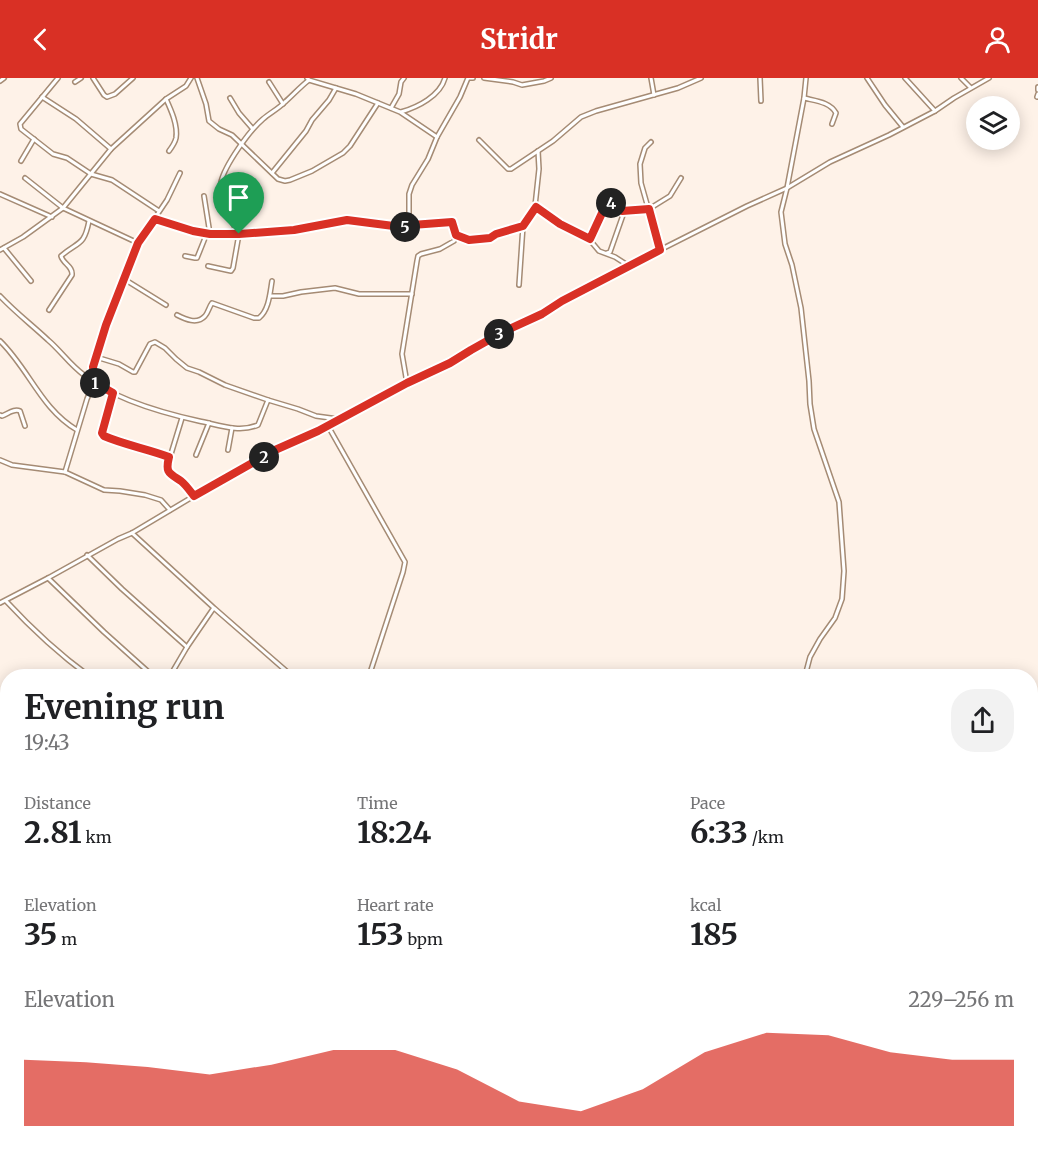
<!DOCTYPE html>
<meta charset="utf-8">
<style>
body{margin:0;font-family:Merriweather,serif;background:#f2f2f2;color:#202124;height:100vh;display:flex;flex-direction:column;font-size:22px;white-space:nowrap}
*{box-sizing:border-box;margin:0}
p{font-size:20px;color:#757577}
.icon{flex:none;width:33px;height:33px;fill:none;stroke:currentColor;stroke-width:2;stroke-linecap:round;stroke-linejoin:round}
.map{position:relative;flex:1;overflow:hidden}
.panel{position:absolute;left:0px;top:591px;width:1038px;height:488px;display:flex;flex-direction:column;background:#fff;border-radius:24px 24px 0 0;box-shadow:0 3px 15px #0003}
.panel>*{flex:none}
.fabs{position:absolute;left:966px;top:18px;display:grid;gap:12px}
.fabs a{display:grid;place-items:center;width:54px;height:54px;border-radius:50%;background:#fff;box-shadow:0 3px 15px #0003;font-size:30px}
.pin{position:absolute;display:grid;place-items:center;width:51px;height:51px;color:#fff;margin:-62px -26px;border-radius:50% 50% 50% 0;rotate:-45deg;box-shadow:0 0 6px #0007}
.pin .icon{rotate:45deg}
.km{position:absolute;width:30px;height:30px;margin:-15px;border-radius:50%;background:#222;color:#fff;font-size:16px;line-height:30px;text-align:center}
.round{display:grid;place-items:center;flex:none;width:63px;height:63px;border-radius:24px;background:#f2f2f2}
.overview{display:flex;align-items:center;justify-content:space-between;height:102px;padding:0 24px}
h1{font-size:33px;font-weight:700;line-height:45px}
.figures{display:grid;grid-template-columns:repeat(3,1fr);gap:9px;height:102px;padding:6px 24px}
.figures div{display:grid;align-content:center}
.figures b{font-size:30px;font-weight:700}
.figures small{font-size:16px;font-weight:400}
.figures p{font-size:16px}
.chart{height:168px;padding:12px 24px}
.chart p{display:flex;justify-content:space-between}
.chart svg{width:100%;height:108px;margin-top:6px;fill:#d93025;opacity:.7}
header{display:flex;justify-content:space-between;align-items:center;height:78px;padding:0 24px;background:#d93025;color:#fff;font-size:27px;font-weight:700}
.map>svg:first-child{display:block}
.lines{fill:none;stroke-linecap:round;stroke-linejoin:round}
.street-casing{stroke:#a58b74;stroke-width:6}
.street{stroke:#fff;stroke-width:3}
.route-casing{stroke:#fff;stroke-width:12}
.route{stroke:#d93025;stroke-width:8}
</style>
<header><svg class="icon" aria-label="back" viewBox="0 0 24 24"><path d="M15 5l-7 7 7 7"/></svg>Stridr<svg class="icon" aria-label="person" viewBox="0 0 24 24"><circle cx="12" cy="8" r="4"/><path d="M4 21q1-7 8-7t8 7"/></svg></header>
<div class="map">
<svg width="1038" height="1078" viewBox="0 0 1038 1078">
<rect width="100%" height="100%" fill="#fef2e8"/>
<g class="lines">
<defs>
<g id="street">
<path d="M58,0L20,46L21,51L53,76L67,80L91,96L112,102L159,133"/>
<path d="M93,0L104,17L107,19L115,16L133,0"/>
<path d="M197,0L206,26L209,43L219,51L232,57L278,101L285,103L290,102L312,93L343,75L350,68L378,25"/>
<path d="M307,0L309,2L356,16L400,34L437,59"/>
<path d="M484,0L513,4L522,7L544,3L551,0"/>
<path d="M651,0L654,17"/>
<path d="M760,0L761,23"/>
<path d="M867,0L885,27L903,49"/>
<path d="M905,0L935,33"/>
<path d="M961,0L970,9"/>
<path d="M0,3L4,0"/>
<path d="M75,4L81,0"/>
<path d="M269,4L283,26"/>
<path d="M1038,9V12"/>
<path d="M42,19L76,41L111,71"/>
<path d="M1037,19L1038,16"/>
<path d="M230,20L239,35L252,50"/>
<path d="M804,20C816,23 830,24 836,35L832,46"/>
<path d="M166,21C171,32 178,47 176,60C175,65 172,69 169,73"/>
<path d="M391,30L399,16L401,4L404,0"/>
<path d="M401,34C418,29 440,18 445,0"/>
<path d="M479,62L508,91H511L553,63L581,39L596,33L678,10L701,0"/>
<path d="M651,64L645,70L640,86L641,105L660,172"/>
<path d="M21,83L34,61"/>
<path d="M272,95L306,53L312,42L329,22L336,10"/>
<path d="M25,100L63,130L138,165"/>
<path d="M0,116L52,139"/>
<path d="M204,118L210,156"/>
<path d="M535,128L560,146L589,161L599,173L615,179L629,188"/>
<path d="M155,141L193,153L210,156H239L294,152L347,142L409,150L412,147L452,144L456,157L454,163L440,171L421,176L418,178L417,183L402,276L407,305"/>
<path d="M409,150V116L412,107L428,81L437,59L460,19L468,0H473"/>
<path d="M456,157L469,162L490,160L496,156L523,149"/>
<path d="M589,161L602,135L609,130L611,126L610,124L622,133L649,131L670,118L681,100"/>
<path d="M4,170L31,203"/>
<path d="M0,172L23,159L63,130L111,71L166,21L186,8L191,0"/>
<path d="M607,175L610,174L623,137L622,133"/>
<path d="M185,178L195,180H197L207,155"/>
<path d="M208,188L231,193L233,190L239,156C230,142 218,121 221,104C225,87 249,53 263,41C270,35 278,31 285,24C293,17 300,9 309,2"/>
<path d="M124,201L166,227"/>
<path d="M519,207L523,148L535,128L539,91L538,73"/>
<path d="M0,218C15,234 32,247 48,262C61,273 70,287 84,297C113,321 163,335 199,343C219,347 239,355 258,347L268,322"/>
<path d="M270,218H283L301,214L335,210L359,216H412"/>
<path d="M49,232L72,197C73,188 63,186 61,178C78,163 84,169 89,143"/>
<path d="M177,237C185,241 197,247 205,238C208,235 209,229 212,225L254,240H259C269,232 270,215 272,203"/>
<path d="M0,263C29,291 41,331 77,352"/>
<path d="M96,279L119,286L133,294H135L150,266L155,264L165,270L176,281L187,290L199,294L225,307L268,322L298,331L316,338L338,341"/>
<path d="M113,315L102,352L104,358L169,379"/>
<path d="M0,337L2,338C8,336 14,330 20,333L25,348"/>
<path d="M182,340L167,389L169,395L187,408L194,418L275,372L318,353L407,305L449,285L471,272L542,236L562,223L646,179L747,128L787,110L830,84L889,57L935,33L954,20L989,0"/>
<path d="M328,348L405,484L403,494L369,598"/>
<path d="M228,372L232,350"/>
<path d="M196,377L209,345"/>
<path d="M0,382L12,387L65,394L104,412L120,413L145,417L161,422L170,432"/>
<path d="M65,394L87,321L94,304L93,289L106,247L138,165L167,122L180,95"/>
<path d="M132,455L214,530L292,598"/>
<path d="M87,477L122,511L187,569L170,598"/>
<path d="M48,500L104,554L153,598"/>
<path d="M6,523C31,550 59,576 89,598"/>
<path d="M0,525L48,500L118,461L132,455L194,418"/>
<path d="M187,569L213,531"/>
<path d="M805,598L810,579L820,561L835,540L842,521L844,493L839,424L814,351L810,326L809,303L801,230L792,187L785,166L781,134L787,110L804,20L806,0"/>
<path d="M0,676L8,682"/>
<path d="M0,816L8,836"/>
<path d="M1030,880L1038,873"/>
<path d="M1030,889L1038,899"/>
<path d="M1030,1007L1038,1004"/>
<path d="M1030,1042L1038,1053"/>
<path d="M838,1071L846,1078"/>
<path d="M1011,1071L1016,1078"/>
<path d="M616,1078V1071"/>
<path d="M962,1078L963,1071"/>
<path d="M985,1078L992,1071"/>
</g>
</defs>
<!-- street casing -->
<use href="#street" class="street-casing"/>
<!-- street -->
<use href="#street" class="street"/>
</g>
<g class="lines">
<defs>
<path id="route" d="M610,124L622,133L649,131L660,172L562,223L542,236L503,254L471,272L450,285L407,305L318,353L275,372L194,418C190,413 186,407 181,403C169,395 165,395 169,379C148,371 125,367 104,358L102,355L113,315L94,304L93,289L106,247L138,165L155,141L193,153L210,156H239L294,152L347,142L409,150L412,147L452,144L456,157L469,162L490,160L496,156L523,148L536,129L560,146L590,161L602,135L609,130L611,126Z"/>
</defs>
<!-- route casing -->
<use href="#route" class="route-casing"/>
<!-- route -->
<use href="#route" class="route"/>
</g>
</svg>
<div class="fabs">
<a><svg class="icon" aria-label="layers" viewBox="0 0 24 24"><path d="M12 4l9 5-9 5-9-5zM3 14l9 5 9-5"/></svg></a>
</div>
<div class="pin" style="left:239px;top:156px;background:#1e9e55"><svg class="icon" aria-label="arrive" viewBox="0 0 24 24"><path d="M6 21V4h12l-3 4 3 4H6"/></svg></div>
<b class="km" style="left:95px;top:305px">1</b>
<b class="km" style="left:264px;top:379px">2</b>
<b class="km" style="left:499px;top:256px">3</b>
<b class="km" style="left:611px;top:125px">4</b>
<b class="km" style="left:405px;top:149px">5</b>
<section class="panel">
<div class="overview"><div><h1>Evening run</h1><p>19:43</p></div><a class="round"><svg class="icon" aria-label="share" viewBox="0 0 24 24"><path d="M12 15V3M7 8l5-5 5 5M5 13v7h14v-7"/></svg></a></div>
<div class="figures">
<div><p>Distance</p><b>2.81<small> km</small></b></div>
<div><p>Time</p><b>18:24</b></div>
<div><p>Pace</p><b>6:33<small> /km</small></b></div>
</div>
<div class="figures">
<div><p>Elevation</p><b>35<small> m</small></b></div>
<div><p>Heart rate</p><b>153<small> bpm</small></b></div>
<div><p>kcal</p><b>185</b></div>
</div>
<div class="chart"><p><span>Elevation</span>229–256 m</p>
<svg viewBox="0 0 160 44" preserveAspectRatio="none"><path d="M0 44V17L10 18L20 20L30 23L40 19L50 13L60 13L70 21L80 34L90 38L100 29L110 14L120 6L130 7L140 14L150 17L160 17V44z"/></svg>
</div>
</section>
</div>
